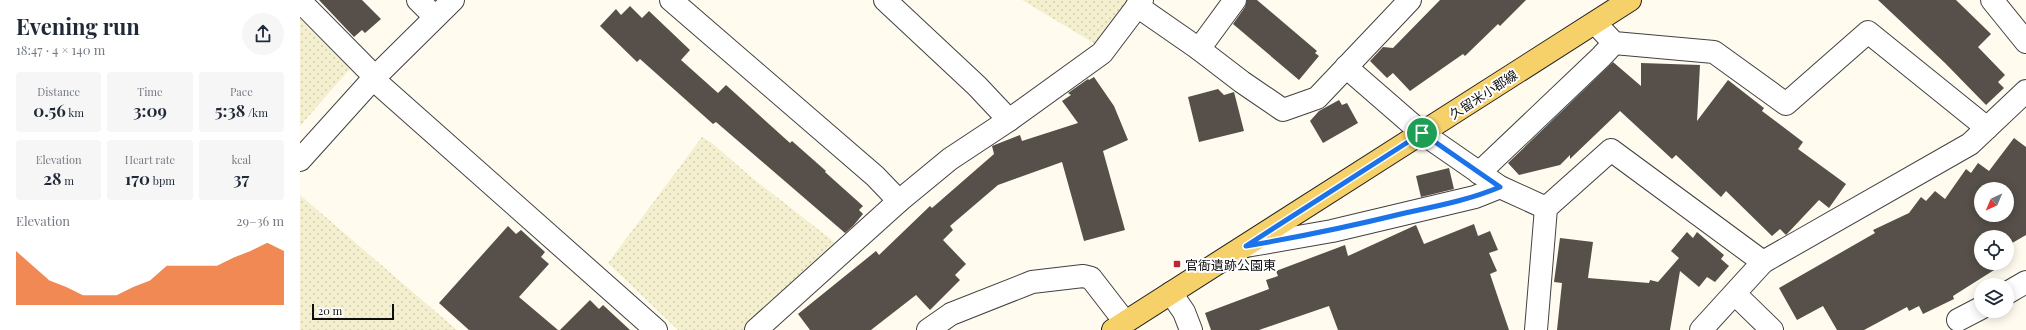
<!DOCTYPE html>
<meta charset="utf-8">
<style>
body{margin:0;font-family:"Playfair Display","Noto Sans JP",serif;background:#f6f6f7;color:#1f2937;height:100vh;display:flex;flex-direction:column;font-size:15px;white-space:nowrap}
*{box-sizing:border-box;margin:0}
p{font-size:13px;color:#747a83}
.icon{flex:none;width:22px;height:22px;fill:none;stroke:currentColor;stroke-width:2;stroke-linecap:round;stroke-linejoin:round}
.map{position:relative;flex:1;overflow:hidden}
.panel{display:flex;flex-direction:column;background:#fff;width:300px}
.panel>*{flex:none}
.needle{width:26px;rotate:224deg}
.fabs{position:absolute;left:1674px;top:182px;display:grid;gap:8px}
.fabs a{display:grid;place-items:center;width:40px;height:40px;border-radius:50%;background:#fff;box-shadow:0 2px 10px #0003;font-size:20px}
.scale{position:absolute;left:12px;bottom:10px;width:82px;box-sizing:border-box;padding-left:4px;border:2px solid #0e0e0e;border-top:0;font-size:11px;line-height:14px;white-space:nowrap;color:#0e0e0e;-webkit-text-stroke:3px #fff;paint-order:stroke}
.pin{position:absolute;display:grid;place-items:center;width:34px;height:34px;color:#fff;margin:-17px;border:2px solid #fff;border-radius:50%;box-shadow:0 1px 4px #0007}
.round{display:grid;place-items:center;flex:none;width:42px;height:42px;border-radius:21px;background:#f6f6f7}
.summary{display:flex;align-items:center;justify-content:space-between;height:68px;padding:0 16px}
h1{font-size:22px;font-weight:700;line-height:30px}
.stats{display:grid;grid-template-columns:repeat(3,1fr);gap:6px;height:68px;padding:4px 16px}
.stats div{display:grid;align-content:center;border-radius:4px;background:#f6f6f7;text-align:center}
.stats b{font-size:17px;font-weight:700}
.stats small{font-size:11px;font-weight:400}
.stats p{font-size:11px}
.chart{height:112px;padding:8px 16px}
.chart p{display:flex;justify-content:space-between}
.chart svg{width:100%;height:72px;margin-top:4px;fill:#ea580c;opacity:.7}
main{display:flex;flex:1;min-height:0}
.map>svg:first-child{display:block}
.farmland{fill:url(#farmland-dots)}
.building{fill:#564f4a;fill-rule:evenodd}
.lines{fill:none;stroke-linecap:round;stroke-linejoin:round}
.minor-casing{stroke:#414141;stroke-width:24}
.major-casing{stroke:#1f1f1f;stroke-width:24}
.minor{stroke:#fff;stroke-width:22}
.major{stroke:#f6d068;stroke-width:22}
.route-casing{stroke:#fff;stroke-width:8}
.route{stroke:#1a73e8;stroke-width:5}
.poi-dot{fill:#bb2832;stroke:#fff;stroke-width:1.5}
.labels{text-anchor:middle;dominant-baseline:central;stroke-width:4;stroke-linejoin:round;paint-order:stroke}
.street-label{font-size:13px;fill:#0e0e0e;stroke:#fff}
.poi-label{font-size:13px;fill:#0e0e0e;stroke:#fff;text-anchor:start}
</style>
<main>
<section class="panel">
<div class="summary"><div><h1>Evening run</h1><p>18:47 · 4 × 140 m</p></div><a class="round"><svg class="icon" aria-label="share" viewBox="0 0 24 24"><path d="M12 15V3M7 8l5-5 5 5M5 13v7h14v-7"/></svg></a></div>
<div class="stats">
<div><p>Distance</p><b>0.56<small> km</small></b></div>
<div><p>Time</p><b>3:09</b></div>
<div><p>Pace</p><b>5:38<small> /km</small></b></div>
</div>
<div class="stats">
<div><p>Elevation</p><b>28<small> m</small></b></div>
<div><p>Heart rate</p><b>170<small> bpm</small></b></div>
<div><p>kcal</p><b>37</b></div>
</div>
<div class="chart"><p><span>Elevation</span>29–36 m</p>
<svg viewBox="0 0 160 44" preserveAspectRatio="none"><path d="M0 44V11L10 20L20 29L30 33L40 38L50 38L60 38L70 33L80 29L90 20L100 20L110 20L120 20L130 15L140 11L150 6L160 11V44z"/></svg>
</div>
</section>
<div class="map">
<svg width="1726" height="330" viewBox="0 0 1726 330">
<defs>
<pattern id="farmland-dots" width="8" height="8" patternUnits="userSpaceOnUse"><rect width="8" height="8" fill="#f4f0cf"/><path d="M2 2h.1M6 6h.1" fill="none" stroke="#d0cdb1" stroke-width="1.8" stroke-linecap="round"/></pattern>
</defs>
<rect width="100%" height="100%" fill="#fffbef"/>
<!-- farmland -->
<g class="farmland">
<path d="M722,0H831L797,45Z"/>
<path d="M0,8L55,63L0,126Z"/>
<path d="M402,137L413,144L451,177L542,248L448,330H378L308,263Z"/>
<path d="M0,195L157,330H0Z"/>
</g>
<!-- building -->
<g class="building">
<path d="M19,0H62L81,19L65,33L62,30L54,37Z"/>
<path d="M947,0H957L1017,51L1015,53L1019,56L999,80L933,24L945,7Z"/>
<path d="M1140,0H1226L1200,26L1198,24L1165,56L1163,54L1110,91L1093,73L1087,78L1070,61L1083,47L1093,48Z"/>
<path d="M1578,0H1656L1691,34L1678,47L1705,75L1698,82L1704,88L1686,105L1645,63Z"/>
<path d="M330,6L342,18L349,11L390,50L381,60L418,93L426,85L490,143L492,141L526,171L525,172L563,206L559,210L563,214L553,226L545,233L416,122L413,124L340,59L337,62L300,26L316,9L321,15Z"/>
<path d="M1313,62L1341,86V63L1400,65L1397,121L1428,80L1464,108L1462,111L1503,142L1498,149L1546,184L1529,208L1519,200L1486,235L1480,229L1472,236L1426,191L1421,197L1376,155L1372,159L1320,111L1270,159V155L1260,165L1219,175L1208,163Z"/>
<path d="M794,77L814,106L828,140L803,151L825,230L784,241L762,162L698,185L650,226L653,230L643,240L666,264L655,275L660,280L630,310L616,295L571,330H510L498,314L576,251L579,255L630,206L632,208L694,154L692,146L720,135L722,141L778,123L762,101L771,95L768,93L788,79L789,80Z"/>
<path d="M918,89L924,95L934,92L944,131L899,142L888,97Z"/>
<path d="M1039,100L1042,105L1047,103L1058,123L1023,143L1010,121L1019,111Z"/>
<path d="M1714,138L1726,147V235L1707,246V237H1681V263H1701L1702,265L1653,296L1654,299L1623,314L1619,306L1609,311L1607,307L1564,330H1537L1523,306L1497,320L1479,288L1575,233L1573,230L1609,213L1621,197L1626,201L1635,191L1645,199L1666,169L1671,173L1678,163L1689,171ZM1681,189H1707V215H1681Z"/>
<path d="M1149,168L1154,189L1121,197L1116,176Z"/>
<path d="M1174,224L1178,236L1190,231L1198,250L1189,253L1197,271L1190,274L1209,330H1038L1029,306L959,330H911L905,313L969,289L966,280L978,276L976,271L1045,245L1048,256L1116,225L1124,244Z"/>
<path d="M208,226L216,234L221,230L245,252L241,257L249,264L219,297L258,330H169L139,303Z"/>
<path d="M1387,232L1393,238L1397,232L1424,255L1421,259L1429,266L1415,282L1407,277L1399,287L1380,271L1370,330H1257L1262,283L1254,282L1260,238L1293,242L1288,278L1349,283L1350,280L1358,282L1379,258L1371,251Z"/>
<path d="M290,300L299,309L303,305L330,330H260Z"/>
</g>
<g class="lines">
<defs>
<g id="minor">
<path d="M118,0L135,17"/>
<path d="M371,0L575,176L599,201"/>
<path d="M585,0L677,86L709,120"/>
<path d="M935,0L899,49L942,82L983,110L1017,98L1110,0"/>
<path d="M1692,0L1726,42"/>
<path d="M0,1L75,77"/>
<path d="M837,6L899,49"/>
<path d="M1295,23L1314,43L1414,52L1486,104L1568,32L1687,128"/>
<path d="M1046,67L1122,133L1200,187L1246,208"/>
<path d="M73,79L356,330"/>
<path d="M0,160L73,79L153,0"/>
<path d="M1179,173L1301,57L1314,43"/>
<path d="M946,246L1032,231L1175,197L1200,187"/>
<path d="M871,293L884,312L891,330"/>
<path d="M1707,293L1726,282"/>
<path d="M1435,294L1472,330"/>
<path d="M1658,320L1681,308"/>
<path d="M456,330L599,201L650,159L709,120L802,53L842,0"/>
<path d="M628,330L651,314L732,282L783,276L791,278L825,322"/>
<path d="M1236,330L1246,208L1311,150L1463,262"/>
<path d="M1401,330L1463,262L1670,144L1726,91"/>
</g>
<path id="major" d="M813,330L1330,0"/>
</defs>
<!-- minor casing -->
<use href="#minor" class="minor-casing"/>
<!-- major casing -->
<use href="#major" class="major-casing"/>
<!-- minor -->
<use href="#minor" class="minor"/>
<!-- major -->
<use href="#major" class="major"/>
</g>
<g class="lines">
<defs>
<path id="route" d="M1122,133L1200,187C1169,200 1137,206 1105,213C1052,226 999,237 946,246Z"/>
</defs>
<!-- route casing -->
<use href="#route" class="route-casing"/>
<!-- route -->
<use href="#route" class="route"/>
</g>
<!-- markers -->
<rect class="poi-dot" x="873" y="260" width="8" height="8" rx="2"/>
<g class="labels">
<!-- street labels -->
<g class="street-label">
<text transform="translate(1183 94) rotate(-33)">久留米小郡線</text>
</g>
<!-- poi labels -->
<g class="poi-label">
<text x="885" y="264">官衙遺跡公園東</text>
</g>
</g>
</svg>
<div class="fabs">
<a><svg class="needle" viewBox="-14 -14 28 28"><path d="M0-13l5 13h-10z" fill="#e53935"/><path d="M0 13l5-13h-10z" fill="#747a83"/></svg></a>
<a><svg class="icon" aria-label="locate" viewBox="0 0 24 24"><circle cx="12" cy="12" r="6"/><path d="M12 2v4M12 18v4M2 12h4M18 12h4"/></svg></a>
<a><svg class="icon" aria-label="layers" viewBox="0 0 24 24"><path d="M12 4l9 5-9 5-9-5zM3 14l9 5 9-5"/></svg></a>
</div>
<div class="scale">20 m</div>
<div class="pin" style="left:1122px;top:133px;background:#1e9e55"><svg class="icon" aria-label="arrive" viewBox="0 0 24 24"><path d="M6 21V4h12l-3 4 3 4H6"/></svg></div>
</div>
</main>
